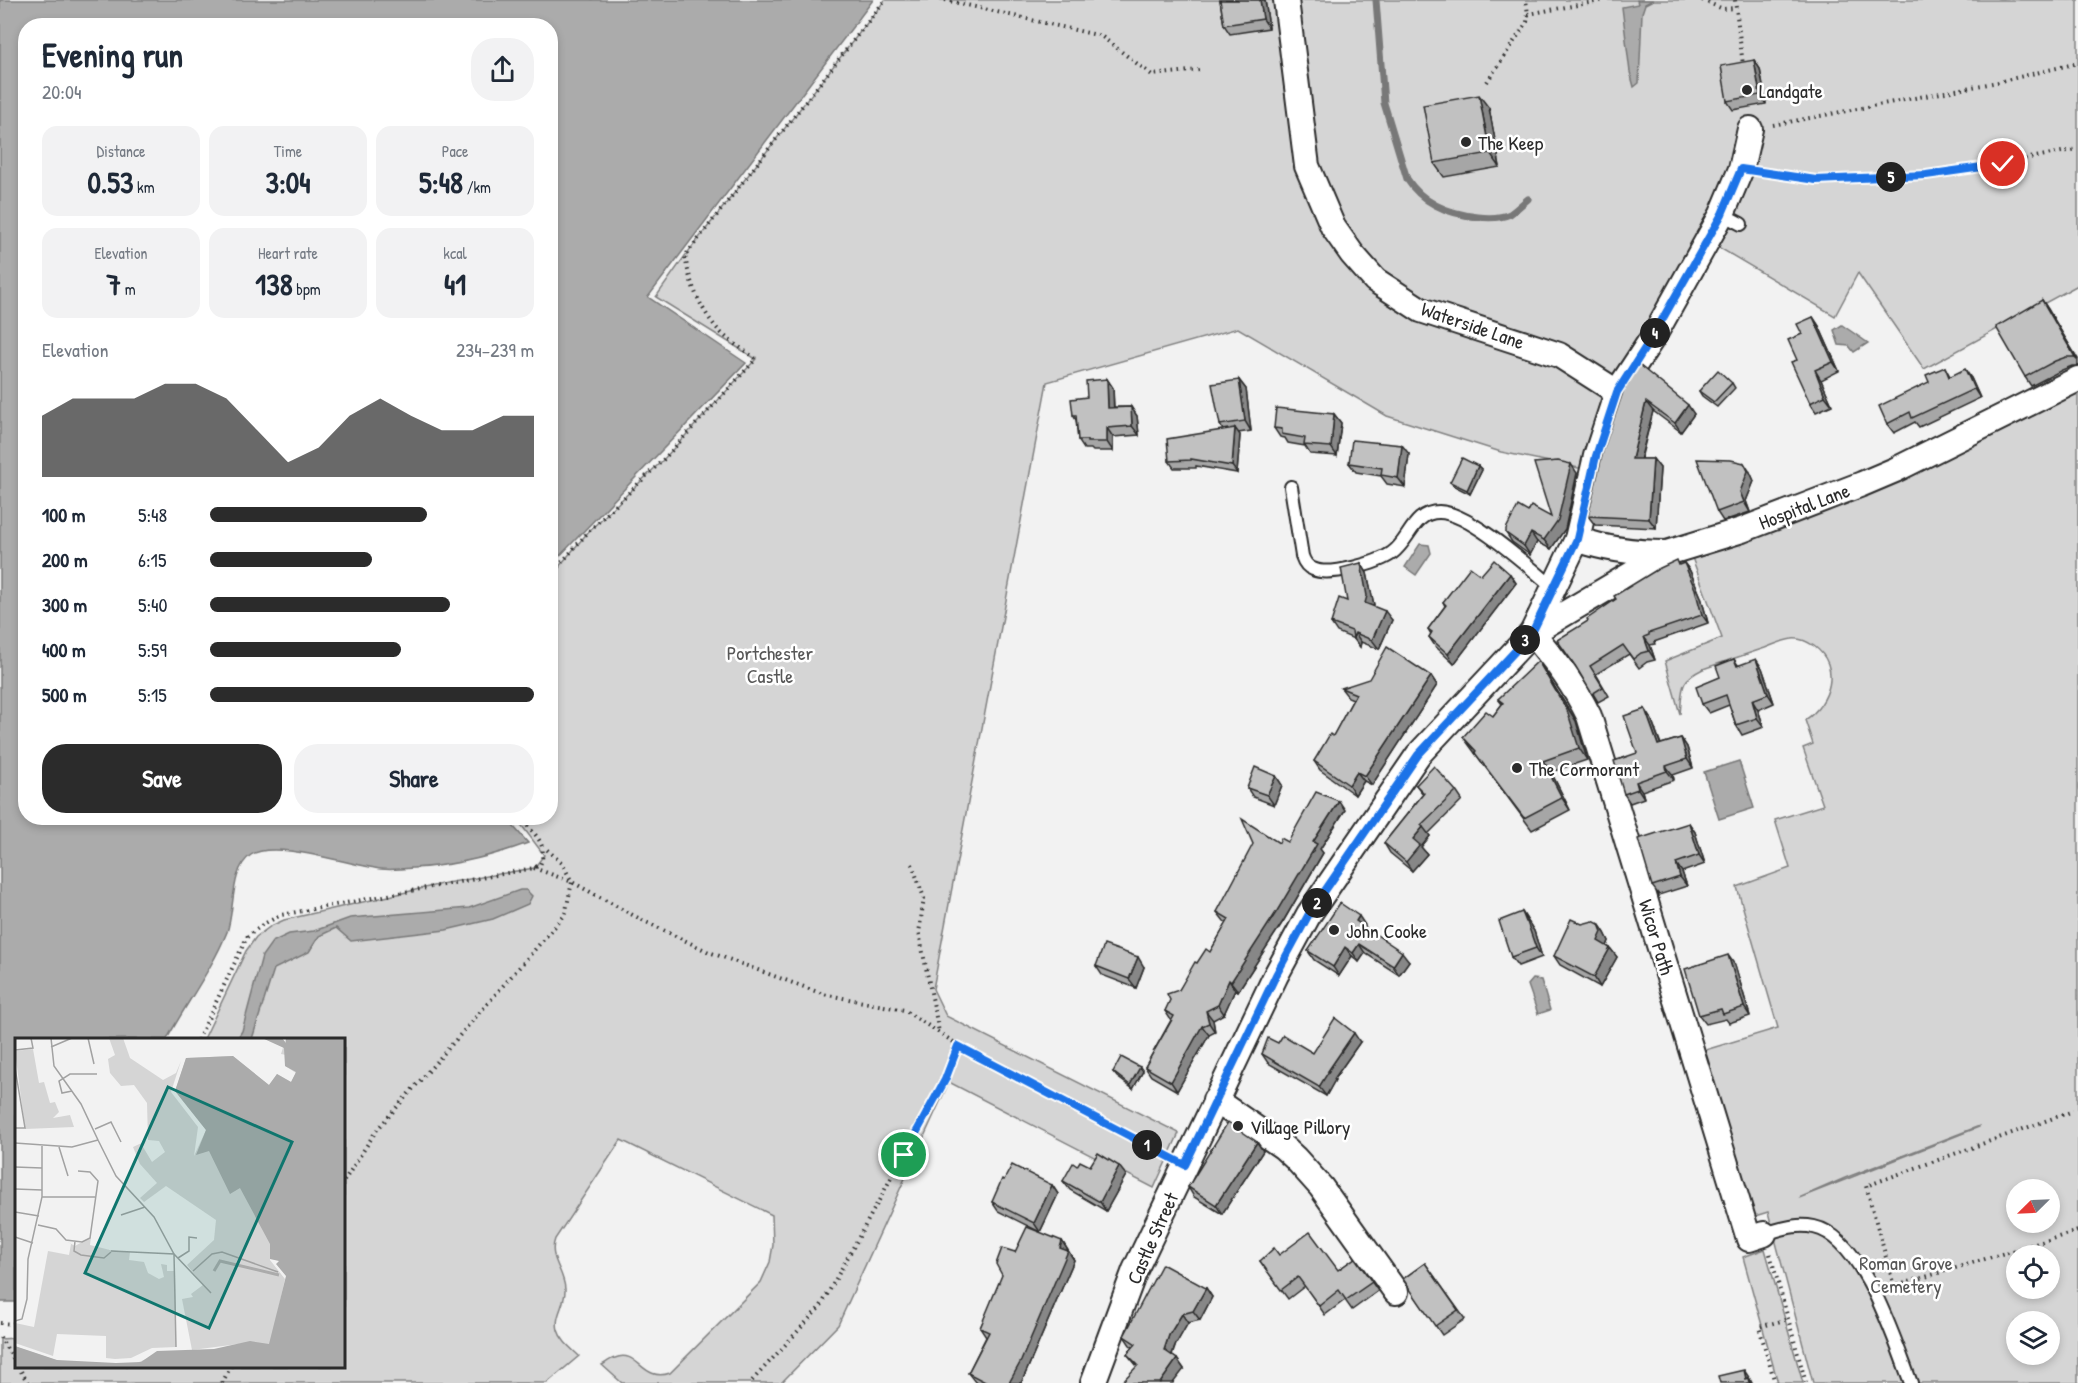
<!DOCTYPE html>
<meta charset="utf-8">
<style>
body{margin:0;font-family:"Patrick Hand",sans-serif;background:#f2f2f3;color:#1f2937;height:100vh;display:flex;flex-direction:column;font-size:22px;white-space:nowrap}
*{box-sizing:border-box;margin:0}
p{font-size:20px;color:#747a83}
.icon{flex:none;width:33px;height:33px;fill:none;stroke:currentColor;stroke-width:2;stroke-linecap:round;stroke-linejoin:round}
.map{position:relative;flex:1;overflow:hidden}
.details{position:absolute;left:18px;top:18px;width:540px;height:807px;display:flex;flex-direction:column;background:#fff;border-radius:24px;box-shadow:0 3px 9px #0003}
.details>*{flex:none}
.needle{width:39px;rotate:246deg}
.buttons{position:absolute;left:2006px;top:1179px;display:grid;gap:12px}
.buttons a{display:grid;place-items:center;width:54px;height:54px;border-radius:50%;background:#fff;box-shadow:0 3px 9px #0003;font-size:30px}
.pin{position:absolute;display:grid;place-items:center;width:51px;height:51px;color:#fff;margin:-26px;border:3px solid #fff;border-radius:50%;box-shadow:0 2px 6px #0007}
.km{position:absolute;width:30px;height:30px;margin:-15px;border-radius:50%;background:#222;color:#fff;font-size:16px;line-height:30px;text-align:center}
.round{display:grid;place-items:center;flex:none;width:63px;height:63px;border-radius:24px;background:#f2f2f3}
.summary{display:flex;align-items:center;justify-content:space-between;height:102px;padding:0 24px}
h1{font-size:33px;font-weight:800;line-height:45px}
.figures{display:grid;grid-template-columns:repeat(3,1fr);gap:9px;height:102px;padding:6px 24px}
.figures div{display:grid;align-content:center;border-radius:15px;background:#f2f2f3;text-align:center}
.figures b{font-size:30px;font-weight:800}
.figures small{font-size:16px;font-weight:400}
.figures p{font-size:16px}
.chart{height:168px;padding:12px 24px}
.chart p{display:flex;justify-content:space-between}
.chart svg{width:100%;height:108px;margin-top:6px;fill:#2b2b2b;opacity:.7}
.primary-button{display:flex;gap:12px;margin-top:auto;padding:12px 24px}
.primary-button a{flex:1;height:69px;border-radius:24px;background:#2b2b2b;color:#fff;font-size:24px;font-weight:800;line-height:69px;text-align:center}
.primary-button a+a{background:#f2f2f3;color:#1f2937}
ul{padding:0 24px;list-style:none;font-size:20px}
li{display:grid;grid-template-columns:96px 72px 1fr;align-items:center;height:45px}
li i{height:15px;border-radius:8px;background:#2b2b2b}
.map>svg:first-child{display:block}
.green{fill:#d5d5d5;stroke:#808080;stroke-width:1.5;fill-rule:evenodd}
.water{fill:#ababab;stroke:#787878;stroke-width:1.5}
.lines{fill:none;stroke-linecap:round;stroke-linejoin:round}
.stream{stroke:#787878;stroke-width:7}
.service-casing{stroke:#2b2b2b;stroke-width:16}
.minor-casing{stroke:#2b2b2b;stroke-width:28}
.path{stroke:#2b2b2b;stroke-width:4;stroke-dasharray:1.5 4.5;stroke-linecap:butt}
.service{stroke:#fff;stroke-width:12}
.minor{stroke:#fff;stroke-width:24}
.wall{fill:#a6a6a6;stroke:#2b2b2b;stroke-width:1.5}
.shaded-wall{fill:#878787;stroke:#2b2b2b;stroke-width:1.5}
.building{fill:#c1c1c1;stroke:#2b2b2b;stroke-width:1.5}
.route-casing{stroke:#fff;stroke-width:12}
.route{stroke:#1a73e8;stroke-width:8}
.poi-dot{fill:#2b2b2b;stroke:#fff;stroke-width:2}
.labels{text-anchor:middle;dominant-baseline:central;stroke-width:5;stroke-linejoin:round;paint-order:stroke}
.poi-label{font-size:20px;fill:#2b2b2b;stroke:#fff;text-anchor:start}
.street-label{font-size:20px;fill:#2b2b2b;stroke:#fff}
.park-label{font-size:20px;fill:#565656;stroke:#fff}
.inset-river{fill:none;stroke:#ababab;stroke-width:3}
.inset-road{fill:none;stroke:#a2a2a2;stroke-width:1.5}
.view{fill:#0f766e;fill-opacity:0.15;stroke:#0f766e;stroke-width:3}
.inset-edge{fill:none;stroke:#2b2b2b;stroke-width:3}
</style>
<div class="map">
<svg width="2078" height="1383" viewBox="0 0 2078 1383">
<rect width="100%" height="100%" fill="#f2f2f2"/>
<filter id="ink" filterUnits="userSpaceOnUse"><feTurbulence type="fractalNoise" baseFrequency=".0167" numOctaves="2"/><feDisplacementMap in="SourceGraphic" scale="12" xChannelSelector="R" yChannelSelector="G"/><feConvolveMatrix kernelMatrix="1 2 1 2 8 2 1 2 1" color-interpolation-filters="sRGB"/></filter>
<g filter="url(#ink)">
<!-- green -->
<g class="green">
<path d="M885,0H2078V285L1924,369L1858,273L1835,316L1703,238L1649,331L1606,384L1584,469L1501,452L1387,416L1238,328L1047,382L933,989L946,1016L1179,1133L1154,1188L949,1082L838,1325L781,1383H622L602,1365C606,1363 610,1359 615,1358C638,1348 642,1383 670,1373L761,1282L770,1262L773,1245L772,1215L621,1140L555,1239C548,1258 564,1270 565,1289C566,1304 554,1315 558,1330C561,1341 572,1349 579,1356L547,1383H0V1339L16,1338V1366H344V1040L204,1039L246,951L256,937L271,926L284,920L446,883L534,868L544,855L516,818H550L551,576L589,531L662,461L756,359L656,297L685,256Z"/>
<path d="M2078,384V1383H1813L1768,1212L1755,1216L1702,1051L1778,1028L1737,887L1790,868L1775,820L1823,805L1803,748L1813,744L1805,720C1830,704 1842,666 1814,646C1808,642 1799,638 1792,639C1783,640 1773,645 1765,648C1744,655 1723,662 1703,669C1678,681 1683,689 1680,714L1665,661L1722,638L1691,555ZM1979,1126V1127L1799,1198L1845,1178ZM2016,1190H2049V1222H2016ZM2016,1256H2049V1288H2016ZM2016,1322H2049V1354H2016Z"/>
<path d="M1765,1249L1803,1383H1778L1743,1257Z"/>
</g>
<!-- water -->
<g class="water">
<path d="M0,0H873L648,297L746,363L551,565L550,26H26V818H506L528,843C490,857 454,866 413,868C403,869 391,870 381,869C353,866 274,839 251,855C230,869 235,910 227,932C212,969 186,1004 167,1039L16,1040V1302H0Z"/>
<path d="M1637,0H1653L1645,4L1642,13L1639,83L1634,87L1630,72L1622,7L1638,4Z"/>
<path d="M1842,325L1868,343L1854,352L1849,346L1839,345L1834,330Z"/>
<path d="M1420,544L1429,545L1431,553L1416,575L1405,567Z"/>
<path d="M1739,761L1754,808L1719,819L1704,772Z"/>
<path d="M520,890H526L532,896L528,904L493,919L446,930L351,941L336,928L319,936L309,952L274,969L252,1039H237L242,1031L262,956L272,942L289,934L314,931L350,918L469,908Z"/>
<path d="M1533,979L1541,980L1550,1010L1538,1014L1528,985Z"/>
</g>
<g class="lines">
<!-- stream -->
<path class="stream" d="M1376,0L1384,103L1407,179C1423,204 1449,214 1478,217C1487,218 1501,218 1510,214C1516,210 1522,204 1528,199"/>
<defs>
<g id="service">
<path d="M1722,214L1741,224"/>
<path d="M1291,487L1302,556C1304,562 1307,567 1313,569C1329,577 1378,563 1392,553C1410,540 1413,512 1439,512C1469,512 1529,567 1553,587"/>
<path d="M1774,1231C1788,1227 1799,1224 1814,1227C1863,1237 1895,1342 1911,1383"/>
</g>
<g id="minor">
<path d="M1286,0L1307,166L1333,227L1352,254L1375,280L1421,310L1559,355L1617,392"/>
<path d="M1577,539C1607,550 1635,553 1667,553"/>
<path d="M1215,1100L1283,1147L1295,1158L1321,1187L1396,1292"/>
<path d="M1764,1234L1749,1239L1589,716C1574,685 1555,659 1532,633L1667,553L1742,530L1862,484L1895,470L2078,379"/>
<path d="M1093,1383L1135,1270L1276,975L1309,914L1418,755L1532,633L1577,539L1596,456L1617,392L1655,334L1722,214L1741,169L1750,129"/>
</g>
</defs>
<!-- service casing -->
<use href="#service" class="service-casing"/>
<!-- minor casing -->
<use href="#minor" class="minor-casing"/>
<!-- path -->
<g class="path">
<path d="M945,0L1101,36L1152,75L1199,70"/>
<path d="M1702,0L1723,9L1736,8"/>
<path d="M1735,0L1743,65"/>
<path d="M1528,14L1605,0"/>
<path d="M1487,82L1527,22L1528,14L1526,0"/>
<path d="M1773,125L1998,82L2078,63"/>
<path d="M1763,172L1816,180L1926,175L2003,163L2078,149"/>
<path d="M550,576L589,531L662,461L756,359C743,349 725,339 715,326C699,306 689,281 685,256L885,0"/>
<path d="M912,864L924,898L919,933L939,1032"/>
<path d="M534,868L572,882L640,919L709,952L823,994L904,1010L958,1045L945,1080L821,1306L750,1383"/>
<path d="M198,1040L247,937L262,925L281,915L534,868L540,865C549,843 534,834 520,818"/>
<path d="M958,1045L1167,1155"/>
<path d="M344,1181L376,1131L565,915L572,882L562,863L544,847"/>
<path d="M1770,1254L1806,1383"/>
<path d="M1894,1286L1866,1186L2073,1111"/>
<path d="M1892,1287L2078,1231"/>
<path d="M0,1323L16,1324"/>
<path d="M0,1337L16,1364"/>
<path d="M18,1366L28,1383"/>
<path d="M222,1383L231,1366"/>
<path d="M1775,1383L1759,1327L1788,1319"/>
</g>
<!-- service -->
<use href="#service" class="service"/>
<!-- minor -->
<use href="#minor" class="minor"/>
</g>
<!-- wall -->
<g class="wall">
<path d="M1220,0H1265L1269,28L1230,34L1224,25Z"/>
<path d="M1754,60L1760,69L1766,104L1733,110L1727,101Z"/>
<path d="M1489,108L1500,167L1444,177L1434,163Z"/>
<path d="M2042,300L2078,359V366H2072L2062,370L2031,386L2025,377Z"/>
<path d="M1813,317L1819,326L1839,371L1821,380L1832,405L1816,412L1810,403L1797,360L1802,334Z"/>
<path d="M1639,365L1694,414L1681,432L1653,411L1641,459H1653L1660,468L1656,528L1595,525L1588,516Z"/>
<path d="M1945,367L1950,376L1971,378L1980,398L1919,427L1915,422L1894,433L1887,424Z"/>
<path d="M1107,379L1113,388L1114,407H1131L1137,416L1139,435L1113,437V451H1093L1091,449H1084L1078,440L1076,420L1073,415L1087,397Z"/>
<path d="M1239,380L1246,389L1251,431L1238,433L1240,435L1237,473L1196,466V468H1174L1169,461L1223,430L1220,425Z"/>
<path d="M1732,383L1735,388L1717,407L1702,396L1699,391Z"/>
<path d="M1334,414L1341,423L1337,456L1310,454L1305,446L1288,443L1285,438L1280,437L1274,428Z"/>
<path d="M1409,454L1405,487L1387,484L1381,476L1356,472L1349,463Z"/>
<path d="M1478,466L1482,470L1470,494L1454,486L1450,482Z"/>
<path d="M1750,472L1754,481L1746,501L1750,512L1723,521L1717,512Z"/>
<path d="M1577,473L1565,529L1551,549L1537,542L1530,555L1512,542L1506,533L1528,512L1551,517Z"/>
<path d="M1361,563L1367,573L1374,605L1373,606L1392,620L1379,649L1361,642L1360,647L1354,639L1337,632L1331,623L1347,601Z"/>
<path d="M1684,563L1690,571L1701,597L1708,623L1654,642L1655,644L1650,645L1655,660L1647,662L1639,668L1629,654L1596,674L1609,696L1598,702L1577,667L1680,565Z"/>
<path d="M1510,574L1516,583L1454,664L1435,646L1429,637L1431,634L1428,629L1445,606L1443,602L1481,575Z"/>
<path d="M1734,659L1738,665L1762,668L1774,703L1758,710L1764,727L1742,735L1736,725L1729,705L1709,713L1702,704Z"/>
<path d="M1546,673L1576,721L1587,760L1551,772L1570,810L1532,830L1463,737L1493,716L1502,704L1498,699Z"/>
<path d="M1431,676L1437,685L1372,785L1364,781L1355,795L1320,770L1314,761L1333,736L1353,699L1348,697L1341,688Z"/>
<path d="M1645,709L1651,718L1661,744L1681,738L1687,747L1693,768L1673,775L1674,780L1642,791L1644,798L1630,803L1624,794L1637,753Z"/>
<path d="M1276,776L1282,785L1274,805L1253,797L1247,788Z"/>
<path d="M1416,785L1456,791L1462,800L1428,834L1430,836L1421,847L1427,854L1412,871L1390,853L1384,843L1423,794Z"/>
<path d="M1345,810L1320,849L1323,853L1284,920L1238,991L1235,990L1224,1014L1213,1020L1215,1032L1209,1035L1177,1091L1151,1076L1145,1067L1171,1020L1165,1011L1197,963L1210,952L1227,923L1224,921L1217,912L1279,843L1288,842Z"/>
<path d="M1689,823L1695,832L1705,864L1682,872L1687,886L1659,895L1652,886Z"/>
<path d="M1522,912L1534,931L1542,957L1518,966L1511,957Z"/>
<path d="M1599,924L1605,933L1609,941L1607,946L1610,948L1617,957L1600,987L1560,965L1554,956Z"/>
<path d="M1365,925L1364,926L1409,961L1399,975L1365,953L1359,962L1352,956L1339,976L1314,960L1308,951Z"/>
<path d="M1735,965L1750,1016L1729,1023L1726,1019L1706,1024L1699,1015Z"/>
<path d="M1096,966L1144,967L1136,988L1102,975Z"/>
<path d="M1360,1042L1334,1079L1335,1080L1326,1096L1268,1063L1262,1054L1278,1043L1313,1053Z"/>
<path d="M1143,1071L1133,1089L1117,1077L1113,1072Z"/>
<path d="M1257,1142L1263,1151L1222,1214L1194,1197L1188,1187Z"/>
<path d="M1077,1166H1090L1126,1175L1106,1211L1070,1190L1063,1181Z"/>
<path d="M1052,1185L1058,1194L1040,1232L998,1211L992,1202Z"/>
<path d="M1062,1241L1074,1260L1027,1370L1021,1383H977L975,1382L968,1373L986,1337L980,1328L1015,1252Z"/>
<path d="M1279,1255L1338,1270L1355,1258L1378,1291L1352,1310L1345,1300L1325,1315L1305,1286L1288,1299L1260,1261Z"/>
<path d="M1425,1263L1465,1319L1442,1335L1403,1279Z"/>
<path d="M1206,1288L1212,1297L1200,1320L1188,1323L1176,1344L1172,1356L1177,1359L1184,1369L1137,1366L1127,1354L1133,1347L1130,1345L1124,1336Z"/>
</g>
<!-- shaded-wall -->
<g class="shaded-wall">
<path d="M1260,0H1265L1269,28L1263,19Z"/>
<path d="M1754,60L1760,69L1766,104L1760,95Z"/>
<path d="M1479,95L1489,108L1500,167L1490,153Z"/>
<path d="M2042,300L2048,309L2078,360L2075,357Z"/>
<path d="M1813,317L1819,326L1839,371L1833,362Z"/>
<path d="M1965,369L1971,378L1980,398L1974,389Z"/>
<path d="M1815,370L1821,380L1832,405L1825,396Z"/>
<path d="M1107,379L1113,388L1114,417L1108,408Z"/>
<path d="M1239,380L1246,389L1251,431L1245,421Z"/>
<path d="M1646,402L1653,411L1638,468L1632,459Z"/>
<path d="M1688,405L1694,414L1681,432L1675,423Z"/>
<path d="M1131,407L1137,416L1139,435L1132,426Z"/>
<path d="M1334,414L1341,423L1337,456L1331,447Z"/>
<path d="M1107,428L1113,437V451L1107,442Z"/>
<path d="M1235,428L1240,435L1237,473L1232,466Z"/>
<path d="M1402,445L1409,454L1405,487L1398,478Z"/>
<path d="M1653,459L1660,468L1656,528L1649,519Z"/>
<path d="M1744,463L1750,472L1754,481L1746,501L1750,512L1744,502L1740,492Z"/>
<path d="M1571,464L1577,473L1565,529L1551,549L1544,540Z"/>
<path d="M1478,466L1482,470L1470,494L1467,490Z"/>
<path d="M1531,533L1537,542L1530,555L1524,546Z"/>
<path d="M1361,563L1367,573L1374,605L1371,612L1365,603Z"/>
<path d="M1684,563L1690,571L1701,597L1708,623L1702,615Z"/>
<path d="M1510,574L1516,583L1454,664L1448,654Z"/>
<path d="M1385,611L1392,620L1379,649L1372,640Z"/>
<path d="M1355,633L1361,642L1360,647L1353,638Z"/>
<path d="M1644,637L1650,645L1655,660L1649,651Z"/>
<path d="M1756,659L1762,668L1774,703L1768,694Z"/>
<path d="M1538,661L1576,721L1587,760L1579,748Z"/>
<path d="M1431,676L1437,685L1372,785L1365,776Z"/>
<path d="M1752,700L1758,710L1764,727L1757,718Z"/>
<path d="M1645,709L1651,718L1664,754L1658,745Z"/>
<path d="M1681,738L1687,747L1693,768L1687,759Z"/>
<path d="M1543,761L1551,772L1570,810L1562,798Z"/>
<path d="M1666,766L1673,775L1674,780L1667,771Z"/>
<path d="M1357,772L1364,781L1355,795L1349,785Z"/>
<path d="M1276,776L1282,785L1274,805L1267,795Z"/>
<path d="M1636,782L1642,791L1644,798L1638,789Z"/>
<path d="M1339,801L1345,810L1320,849L1323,853L1284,920L1238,991L1231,982L1313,842Z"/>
<path d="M1689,823L1695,832L1705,864L1699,855Z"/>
<path d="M1423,827L1430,836L1421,847L1427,854L1412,871L1406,862L1413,839Z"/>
<path d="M1676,863L1682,872L1687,886L1680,877Z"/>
<path d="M1522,912L1534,931L1542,957L1536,948Z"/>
<path d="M1359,916L1365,925L1362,930L1356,921Z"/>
<path d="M1599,924L1605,933L1609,941L1605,951L1598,941Z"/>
<path d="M1359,944L1365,953L1359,962L1353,953Z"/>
<path d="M1345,947L1352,956L1339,976L1333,967Z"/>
<path d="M1610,948L1617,957L1600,987L1594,977Z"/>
<path d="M1402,952L1409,961L1399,975L1393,966Z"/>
<path d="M1728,955L1735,965L1750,1016L1744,1007Z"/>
<path d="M1138,957L1144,967L1136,988L1129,979Z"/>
<path d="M1229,980L1235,990L1224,1014L1218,1005Z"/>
<path d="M1206,1011L1213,1020L1215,1032L1209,1023Z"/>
<path d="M1202,1026L1209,1035L1177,1091L1171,1082Z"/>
<path d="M1354,1033L1360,1042L1334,1079L1335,1080L1326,1096L1319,1087L1328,1071Z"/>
<path d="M1140,1067L1143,1071L1133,1089L1130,1085Z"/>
<path d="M1257,1142L1263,1151L1222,1214L1216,1205Z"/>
<path d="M1119,1166L1126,1175L1106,1211L1100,1202Z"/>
<path d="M1052,1185L1058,1194L1040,1232L1034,1223Z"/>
<path d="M1062,1241L1074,1260L1027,1370L1021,1383H1009Z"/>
<path d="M1206,1288L1212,1297L1200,1320L1193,1311Z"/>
<path d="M1182,1314L1188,1323L1176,1344L1170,1359L1164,1350L1169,1335Z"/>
<path d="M1177,1359L1184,1369L1173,1383H1160Z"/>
<path d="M1744,1370L1750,1379L1752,1383H1749L1746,1379Z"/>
</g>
<!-- building -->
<g class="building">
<path d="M1220,0H1260L1263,19L1224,25Z"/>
<path d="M1754,60L1760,95L1727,101L1721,66Z"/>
<path d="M1479,95L1490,153L1434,163L1423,105Z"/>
<path d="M2042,300L2075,357H2066L2055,361L2025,377L1996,327Z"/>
<path d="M1813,317L1833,362L1815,370L1825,396L1810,403L1791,362L1797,360L1788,340L1802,334L1797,324Z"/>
<path d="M1639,365L1688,405L1675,423L1646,402L1632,459H1653L1649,519L1588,516L1603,451L1624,389Z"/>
<path d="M1945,367L1949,377L1965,369L1974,389L1912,418L1910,412L1887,424L1879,406L1929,382L1926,375Z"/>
<path d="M1718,370L1732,383L1714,402L1699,391Z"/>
<path d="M1107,379L1108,408L1131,407L1132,426L1107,428V442H1087V440H1078L1076,415H1073L1071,399L1087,397L1086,381Z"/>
<path d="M1239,380L1245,421L1220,425L1212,384Z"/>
<path d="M1276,408L1334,414L1331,447L1304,445L1305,438L1282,434V429L1274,428Z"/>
<path d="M1235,428L1232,466L1191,459V460L1169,461L1167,439Z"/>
<path d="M1352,440L1402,445L1398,478L1381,475L1382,468L1349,463Z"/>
<path d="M1462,458L1478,466L1467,490L1450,482Z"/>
<path d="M1697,459L1731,460L1744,463L1748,471L1740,492L1744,502L1717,512Z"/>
<path d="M1558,461L1571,464L1558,520L1544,540L1531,533L1524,546L1506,533V529L1518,506L1528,512L1531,506L1551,517L1534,463Z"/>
<path d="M1494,560L1510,574L1448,654L1429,637L1432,632L1428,629L1446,605L1443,602L1470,567L1481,575Z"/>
<path d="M1677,560L1679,565L1684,563L1695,589L1702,615L1649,633V635L1644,637L1649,651L1641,653L1633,659L1623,645L1590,666L1603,687L1592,694L1576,667L1557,640L1588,621L1587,619L1616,599L1614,596L1658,569Z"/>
<path d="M1361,563L1367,596L1365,603L1385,611L1372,640L1355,633L1353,638L1352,631L1331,623L1339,598L1347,601L1341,568Z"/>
<path d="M1387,647L1431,676L1365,776L1357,772L1349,785L1314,761L1330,734L1333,736L1356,694L1341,688L1369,679Z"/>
<path d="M1734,659L1737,666L1756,659L1768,694L1752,700L1757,718L1736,725L1726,695L1702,704L1696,687L1720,677L1716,666Z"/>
<path d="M1538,661L1567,710L1579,748L1543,761L1562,798L1524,818L1475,753L1476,751L1463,737L1486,711L1493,716L1503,703L1498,699Z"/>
<path d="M1645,709L1658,745L1681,738L1687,759L1666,766L1667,771L1636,782L1638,789L1624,794L1614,761L1637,753L1624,716Z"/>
<path d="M1434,766L1456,791L1421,825L1423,827L1413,839L1420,845L1406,862L1384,843L1424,793L1416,785Z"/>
<path d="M1255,767L1276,776L1267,795L1247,788Z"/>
<path d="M1316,792L1339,801L1313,842L1317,844L1277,911L1231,982L1229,980L1218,1005L1206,1011L1209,1023L1202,1026L1171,1082L1145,1067L1174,1016L1165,1011L1170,1000L1167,994L1179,990L1195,962L1197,963L1206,949L1210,952L1229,919L1217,912L1253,844L1242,819L1279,843L1281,838L1288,842Z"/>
<path d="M1689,823L1699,855L1676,863L1680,877L1652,886L1638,839Z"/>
<path d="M1340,903L1359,916L1356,921L1402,952L1393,966L1359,944L1353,953L1345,947L1333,967L1308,951Z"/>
<path d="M1522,912L1526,922H1527L1536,948L1511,957L1499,921Z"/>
<path d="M1571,919L1582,924L1593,921L1599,924L1602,932L1598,941L1610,948L1594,977L1554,956Z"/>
<path d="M1104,945L1138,957L1129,979L1096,966Z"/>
<path d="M1728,955L1744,1007L1723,1014L1721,1009L1699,1015L1685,969Z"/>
<path d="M1335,1018L1354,1033L1328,1071H1329L1319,1087L1262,1054L1268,1038L1278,1043L1283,1035L1313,1053Z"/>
<path d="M1121,1057L1140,1067L1130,1085L1113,1072Z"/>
<path d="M1228,1122L1257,1142L1216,1205L1188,1187Z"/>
<path d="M1098,1153L1119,1166L1100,1202L1063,1181L1073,1163L1077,1166L1080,1161L1090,1166Z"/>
<path d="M1012,1165L1052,1185L1034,1223L992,1202L1002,1179L1004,1180Z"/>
<path d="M1027,1227L1062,1241L1060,1248L1068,1251L1021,1361L1009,1383H987L968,1373L989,1332L980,1328L1002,1275L996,1264L1002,1248L1015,1252Z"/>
<path d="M1310,1232L1338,1270L1355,1258L1372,1282L1346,1300L1339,1290L1319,1306L1298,1277L1281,1290L1260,1261L1274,1248L1279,1255Z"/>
<path d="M1425,1263L1458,1310L1435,1326L1403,1279Z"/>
<path d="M1162,1264L1206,1288L1193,1311L1182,1314L1169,1335L1164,1350L1177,1359L1160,1383H1121L1138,1365L1127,1354L1136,1344L1124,1336Z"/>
<path d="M1744,1370L1746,1379L1749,1378L1750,1383H1720L1718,1376Z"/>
</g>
</g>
<g class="lines" filter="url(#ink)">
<defs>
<path id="route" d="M904,1155L945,1080L958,1046L1185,1165L1276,975L1309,914L1418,755L1532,633L1577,539L1596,456L1617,392L1654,334L1722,214L1741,169L1816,180L1926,175L2003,164"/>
</defs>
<!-- route casing -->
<use href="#route" class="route-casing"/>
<!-- route -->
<use href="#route" class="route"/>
</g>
<!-- markers -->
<g class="poi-dot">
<circle cx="1747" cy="90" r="6"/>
<circle cx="1466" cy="142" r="6"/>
<circle cx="1517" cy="768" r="6"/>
<circle cx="1334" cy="930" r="6"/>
<circle cx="1238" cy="1126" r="6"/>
</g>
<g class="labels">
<!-- poi labels -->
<g class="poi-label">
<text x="1759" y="90">Landgate</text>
<text x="1478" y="142">The Keep</text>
<text x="1529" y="768">The Cormorant</text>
<text x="1346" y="930">John Cooke</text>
<text x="1250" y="1126">Village Pillory</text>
</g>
<!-- street labels -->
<g class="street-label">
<text transform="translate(1473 325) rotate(19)">Waterside Lane</text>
<text transform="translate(1804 506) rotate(-21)">Hospital Lane</text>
<text transform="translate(1657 937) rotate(73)">Wicor Path</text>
<text transform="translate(1152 1238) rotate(-66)">Castle Street</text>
</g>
<!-- park labels -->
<g class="park-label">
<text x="770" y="652">Portchester<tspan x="770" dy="23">Castle</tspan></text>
<text x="1906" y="1262">Roman Grove<tspan x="1906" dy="23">Cemetery</tspan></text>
</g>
</g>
<!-- overview -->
<g transform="translate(15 1038)">
<rect width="330" height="330" fill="#f2f2f2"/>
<path d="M94,0H108L115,20L148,42L161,35L166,23L156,54L183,89L179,118L191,92L160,53L171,20L218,18L254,47L262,36L276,44L281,35L270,28L271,17L266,16L271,0H330V84L289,61L327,87L316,104L305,92L302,91L315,108L317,147L315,153L310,152L312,249L305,252L290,245L301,252L313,253L316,330H0V311L49,326L117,327L145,315L203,314L239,304L177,312L167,261L178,259L176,256L188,247L172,227L199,202L201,182L151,148L129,164L125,160L142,145L125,126L118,109L131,103L128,109L137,124L150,114L144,103L133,102L132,65L119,47L106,48L95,35L93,21L100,17ZM255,212L274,235L262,293L256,303L270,241L255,222ZM18,11L24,45L29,44L35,65L40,64L44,74L38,80L55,77L59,89L10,91L0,13ZM76,199L75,207L95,212L74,210L115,214L114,222L129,224L133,235L144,241L149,239L146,226L152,227V233H160L161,309L137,310L116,320L100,321L91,320V298L42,296L38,318L0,305V285L19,289L33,213L54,217L56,206L51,203L60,208Z" fill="#d5d5d5" fill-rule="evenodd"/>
<path d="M247,0H267L271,5V0H330V330H0V308L42,322L101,325L126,324L142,313L199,311L235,303L254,306L271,238L261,226L264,223L255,221V206L225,150L215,156L194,113L181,117L191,92L160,53L171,20L218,18L254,47L262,36L276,44L281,34L270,28L269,10Z" fill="#ababab"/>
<path class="inset-river" d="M199,233L205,223L264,237"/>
<path class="inset-road" d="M73,0L79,26M36,9L57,0M0,12L18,10L16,0M0,30L10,90H0M57,53L47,55L44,43L55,36H82M80,91L96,84L106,104M83,102L101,138L139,179L159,216L196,255M0,105L57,109L83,102L66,66L39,28L36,0M44,109L53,138M0,129L27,130M0,151L27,152M27,159H80M0,174L24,178M106,177L130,169M23,187L41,191L51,202L67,204L75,200L83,143L75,134L63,133M0,199L18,205M60,203L59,213L66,217L89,220L96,214M96,213L159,216L161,309M163,220L174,213V199L182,200M178,233L197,216L207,214L263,234M0,283L7,281L12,261L13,221L27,159V108"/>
<path class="view" d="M153,49L277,104L194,290L70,235Z"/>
<rect width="330" height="330" class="inset-edge"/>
</g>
</svg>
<div class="buttons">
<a><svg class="needle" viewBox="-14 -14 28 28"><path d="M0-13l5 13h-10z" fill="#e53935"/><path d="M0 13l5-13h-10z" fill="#747a83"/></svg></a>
<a><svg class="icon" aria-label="locate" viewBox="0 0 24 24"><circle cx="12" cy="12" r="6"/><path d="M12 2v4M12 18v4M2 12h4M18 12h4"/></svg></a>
<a><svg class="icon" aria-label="layers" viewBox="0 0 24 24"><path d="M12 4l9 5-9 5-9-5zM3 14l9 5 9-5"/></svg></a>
</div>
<div class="pin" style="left:904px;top:1155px;background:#1e9e55"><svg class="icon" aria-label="arrive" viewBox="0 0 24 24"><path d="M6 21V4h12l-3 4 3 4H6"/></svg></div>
<div class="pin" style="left:2003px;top:164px;background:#d93025"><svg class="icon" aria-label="check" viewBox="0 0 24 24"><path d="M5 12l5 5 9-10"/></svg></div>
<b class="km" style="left:1147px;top:1145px">1</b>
<b class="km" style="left:1317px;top:903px">2</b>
<b class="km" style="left:1525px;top:640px">3</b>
<b class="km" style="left:1655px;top:333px">4</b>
<b class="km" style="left:1891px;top:177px">5</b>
<section class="details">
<div class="summary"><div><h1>Evening run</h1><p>20:04</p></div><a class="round"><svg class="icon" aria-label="share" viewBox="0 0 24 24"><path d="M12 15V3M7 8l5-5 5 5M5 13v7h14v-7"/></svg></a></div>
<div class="figures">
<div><p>Distance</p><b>0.53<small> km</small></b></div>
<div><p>Time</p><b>3:04</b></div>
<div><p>Pace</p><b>5:48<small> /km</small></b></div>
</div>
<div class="figures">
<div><p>Elevation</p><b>7<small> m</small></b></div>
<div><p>Heart rate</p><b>138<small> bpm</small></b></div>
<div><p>kcal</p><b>41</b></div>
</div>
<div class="chart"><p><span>Elevation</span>234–239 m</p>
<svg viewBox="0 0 160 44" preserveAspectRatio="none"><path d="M0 44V19L10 12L20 12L30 12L40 6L50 6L60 12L70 25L80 38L90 32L100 19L110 12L120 19L130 25L140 25L150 19L160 19V44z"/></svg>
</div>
<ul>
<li><b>100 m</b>5:48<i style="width:67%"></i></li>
<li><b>200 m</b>6:15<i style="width:50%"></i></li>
<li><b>300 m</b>5:40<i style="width:74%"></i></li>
<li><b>400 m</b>5:59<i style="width:59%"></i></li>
<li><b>500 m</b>5:15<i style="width:100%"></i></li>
</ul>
<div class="primary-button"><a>Save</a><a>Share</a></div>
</section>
</div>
